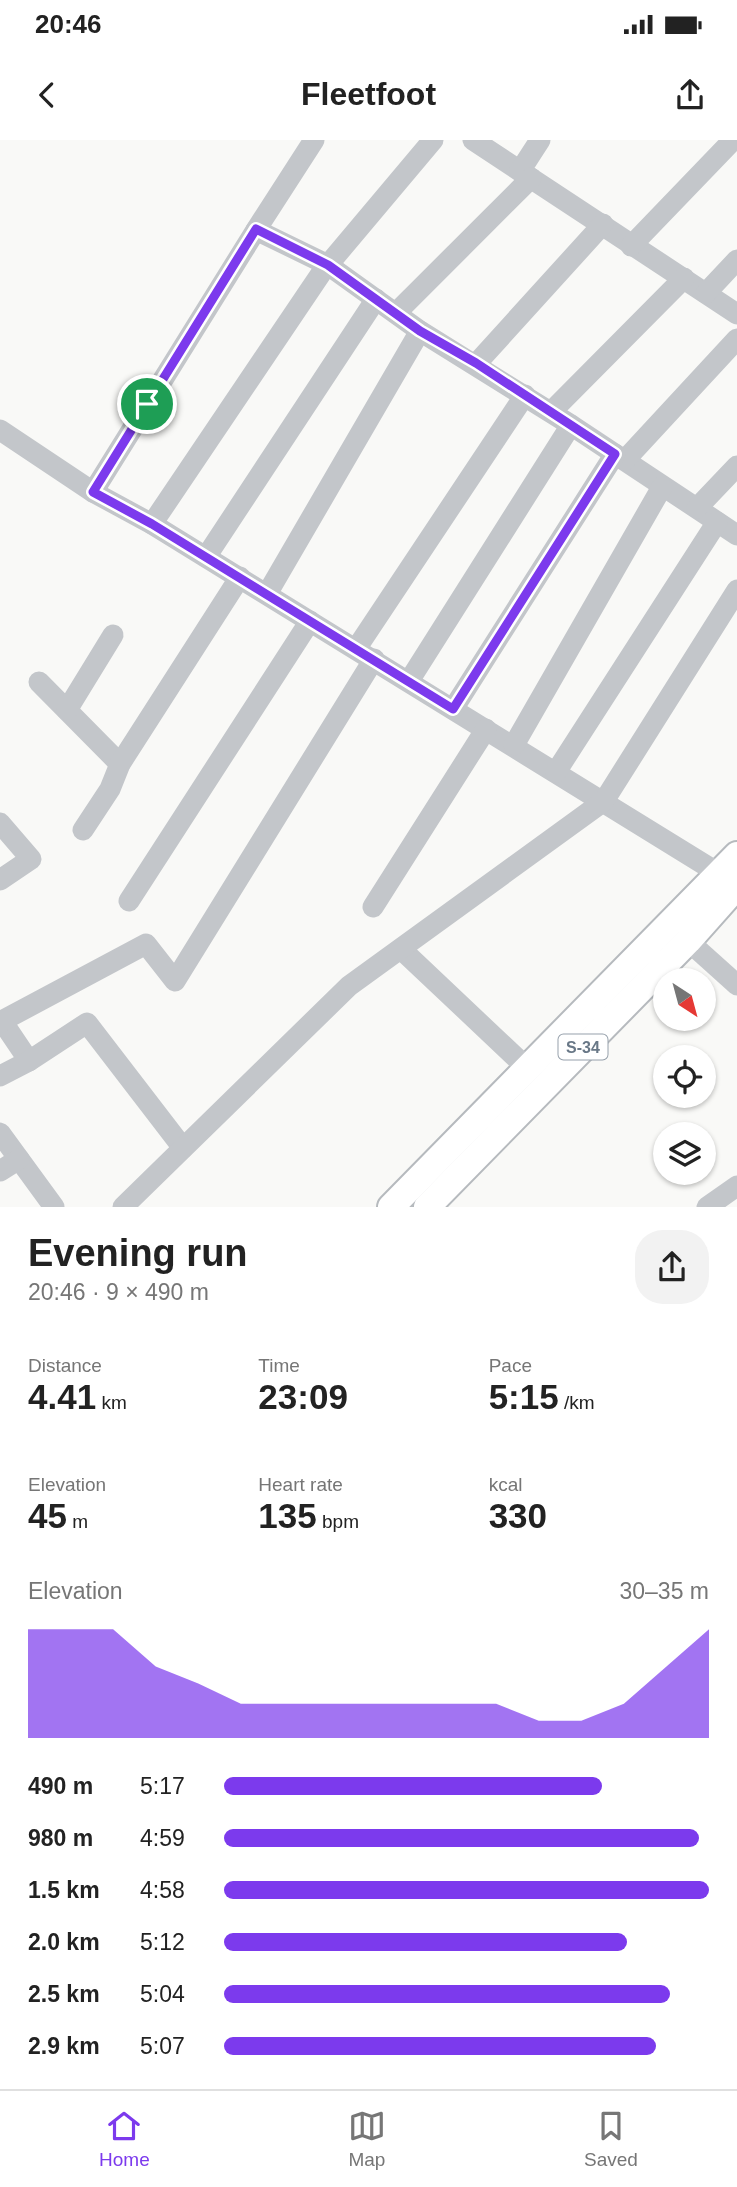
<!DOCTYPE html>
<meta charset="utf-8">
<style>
body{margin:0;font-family:Helvetica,sans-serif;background:#f2f2f2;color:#222;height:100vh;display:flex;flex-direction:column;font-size:26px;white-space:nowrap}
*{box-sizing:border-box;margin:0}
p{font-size:23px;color:#767676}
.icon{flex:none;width:38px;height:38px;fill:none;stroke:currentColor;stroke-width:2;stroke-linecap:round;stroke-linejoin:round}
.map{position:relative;height:1067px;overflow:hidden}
.panel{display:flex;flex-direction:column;background:#fff;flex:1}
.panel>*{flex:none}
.needle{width:46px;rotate:144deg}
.controls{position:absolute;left:653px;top:828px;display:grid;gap:14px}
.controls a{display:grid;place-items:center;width:63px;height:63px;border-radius:50%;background:#fff;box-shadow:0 2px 5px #0004;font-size:35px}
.pin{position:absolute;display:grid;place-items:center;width:60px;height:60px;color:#fff;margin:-30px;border:4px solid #fff;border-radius:50%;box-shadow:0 2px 7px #0007}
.round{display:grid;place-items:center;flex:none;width:74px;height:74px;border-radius:28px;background:#f2f2f2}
.summary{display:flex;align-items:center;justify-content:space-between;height:119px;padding:0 28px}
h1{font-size:38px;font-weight:600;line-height:52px}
.stats{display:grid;grid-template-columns:repeat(3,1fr);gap:10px;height:119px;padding:7px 28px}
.stats div{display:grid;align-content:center}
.stats b{font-size:35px;font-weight:600}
.stats small{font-size:19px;font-weight:400}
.stats p{font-size:19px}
.chart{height:196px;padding:14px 28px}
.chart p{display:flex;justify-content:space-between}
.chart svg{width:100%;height:126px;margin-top:7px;fill:#7c3aed;opacity:.7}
ul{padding:0 28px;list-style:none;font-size:23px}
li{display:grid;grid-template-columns:112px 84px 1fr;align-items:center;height:52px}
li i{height:18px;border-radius:9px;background:#7c3aed}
.status{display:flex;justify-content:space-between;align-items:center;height:49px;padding:0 35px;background:#fff;direction:ltr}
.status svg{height:19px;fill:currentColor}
header{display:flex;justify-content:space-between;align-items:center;height:91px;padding:0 28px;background:#fff;font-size:32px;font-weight:600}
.tabs{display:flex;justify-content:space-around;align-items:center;height:98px;border-top:2px solid #e0e0e0;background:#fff;font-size:19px;color:#767676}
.tabs a{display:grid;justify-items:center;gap:4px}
.tabs .current{color:#7c3aed}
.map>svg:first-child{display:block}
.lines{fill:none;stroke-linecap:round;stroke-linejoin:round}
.major-casing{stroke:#b6babe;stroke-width:30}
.minor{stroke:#c3c6ca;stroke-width:21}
.major{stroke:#fff;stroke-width:26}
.route-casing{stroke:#fff;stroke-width:14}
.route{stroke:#7c3aed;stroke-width:9}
.labels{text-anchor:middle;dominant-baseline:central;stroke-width:7;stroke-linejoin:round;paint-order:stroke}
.shield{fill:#fff;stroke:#96a0ab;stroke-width:2}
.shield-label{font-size:16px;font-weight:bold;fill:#697887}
</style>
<div class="status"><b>20:46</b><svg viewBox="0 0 49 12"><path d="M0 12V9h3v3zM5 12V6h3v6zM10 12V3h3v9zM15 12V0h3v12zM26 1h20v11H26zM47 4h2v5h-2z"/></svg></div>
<header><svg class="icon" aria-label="back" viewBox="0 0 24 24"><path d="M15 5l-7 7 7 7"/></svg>Fleetfoot<svg class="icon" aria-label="share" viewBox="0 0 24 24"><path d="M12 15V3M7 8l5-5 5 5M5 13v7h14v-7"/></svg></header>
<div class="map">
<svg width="737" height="1067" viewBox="0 0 737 1067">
<rect width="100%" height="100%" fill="#f9f9f7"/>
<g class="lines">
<defs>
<g id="major">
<path d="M391,1067L737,715"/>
<path d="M427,1067L688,801L737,746"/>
</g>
</defs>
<!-- major casing -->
<use href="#major" class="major-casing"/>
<!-- minor -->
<g class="minor">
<path d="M473,0L737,174"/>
<path d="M520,31L540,0"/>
<path d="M256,90L328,125L420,191L571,285L737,395"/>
<path d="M631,106L733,0"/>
<path d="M706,153L737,120"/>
<path d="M396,173L531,38"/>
<path d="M476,224L603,84"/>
<path d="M551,272L684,138"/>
<path d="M0,290L93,352L152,384L731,741"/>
<path d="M625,320L737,199"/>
<path d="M93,352L256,90L314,0"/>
<path d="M697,368L737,326"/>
<path d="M152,384L322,132L433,0"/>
<path d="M206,417L376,159"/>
<path d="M267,454L420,191"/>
<path d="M356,509L525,255"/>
<path d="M409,541L571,285"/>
<path d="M39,542L120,624"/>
<path d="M453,569L615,314"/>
<path d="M67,570L113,495"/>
<path d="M514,605L662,347"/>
<path d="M556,632L717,382"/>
<path d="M0,683L31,719L0,740"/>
<path d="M83,690L110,649L120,624L240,437"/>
<path d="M129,761L310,481"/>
<path d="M373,767L486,589"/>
<path d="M677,791L737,845"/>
<path d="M401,809L527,928"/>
<path d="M2,881L29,921"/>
<path d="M0,882L146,804L175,841L374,519"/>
<path d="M0,936L29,921L87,883L183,1008"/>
<path d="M0,993L54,1067"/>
<path d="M0,1031L19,1019"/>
<path d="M123,1067L349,846L604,661L737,450"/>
<path d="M707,1067L737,1046"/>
</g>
<!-- major -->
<use href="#major" class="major"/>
</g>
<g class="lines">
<defs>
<path id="route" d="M256,89L328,125L420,191L476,223L615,314L453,569L152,384L93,352Z"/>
</defs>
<!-- route casing -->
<use href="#route" class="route-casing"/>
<!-- route -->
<use href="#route" class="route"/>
</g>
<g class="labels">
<!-- shield labels -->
<rect class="shield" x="558.5" y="894.5" width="49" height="25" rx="5"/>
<g class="shield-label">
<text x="583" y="907">S-34</text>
</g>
</g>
</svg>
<div class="controls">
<a><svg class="needle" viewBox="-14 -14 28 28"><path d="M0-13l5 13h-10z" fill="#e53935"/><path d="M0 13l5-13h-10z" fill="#767676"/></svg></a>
<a><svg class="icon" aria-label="locate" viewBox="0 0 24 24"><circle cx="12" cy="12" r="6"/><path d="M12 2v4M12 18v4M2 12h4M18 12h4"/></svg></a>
<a><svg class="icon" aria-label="layers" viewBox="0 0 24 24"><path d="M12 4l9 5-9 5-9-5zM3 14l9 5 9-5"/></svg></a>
</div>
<div class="pin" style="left:147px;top:264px;background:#1e9e55"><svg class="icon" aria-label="arrive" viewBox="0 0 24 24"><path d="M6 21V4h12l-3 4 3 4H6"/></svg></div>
</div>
<section class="panel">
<div class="summary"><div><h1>Evening run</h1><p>20:46 · 9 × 490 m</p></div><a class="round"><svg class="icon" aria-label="share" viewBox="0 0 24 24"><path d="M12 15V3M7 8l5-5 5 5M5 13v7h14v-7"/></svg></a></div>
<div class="stats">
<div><p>Distance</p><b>4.41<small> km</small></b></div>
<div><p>Time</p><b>23:09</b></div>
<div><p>Pace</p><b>5:15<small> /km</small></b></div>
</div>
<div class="stats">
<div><p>Elevation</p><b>45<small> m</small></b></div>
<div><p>Heart rate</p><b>135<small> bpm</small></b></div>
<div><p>kcal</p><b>330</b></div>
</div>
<div class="chart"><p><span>Elevation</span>30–35 m</p>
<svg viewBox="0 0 160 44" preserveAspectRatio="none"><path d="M0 44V6L10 6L20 6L30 19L40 25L50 32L60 32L70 32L80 32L90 32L100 32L110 32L120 38L130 38L140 32L150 19L160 6V44z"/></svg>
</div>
<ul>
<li><b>490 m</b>5:17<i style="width:78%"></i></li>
<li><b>980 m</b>4:59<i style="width:98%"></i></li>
<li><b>1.5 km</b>4:58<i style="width:100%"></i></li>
<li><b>2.0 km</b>5:12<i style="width:83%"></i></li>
<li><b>2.5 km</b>5:04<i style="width:92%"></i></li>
<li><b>2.9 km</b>5:07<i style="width:89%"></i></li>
</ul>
</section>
<nav class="tabs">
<a class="current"><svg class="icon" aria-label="home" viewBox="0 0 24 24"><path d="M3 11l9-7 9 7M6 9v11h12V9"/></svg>Home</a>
<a><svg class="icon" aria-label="map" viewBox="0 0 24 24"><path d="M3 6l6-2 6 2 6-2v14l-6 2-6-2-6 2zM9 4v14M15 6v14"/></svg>Map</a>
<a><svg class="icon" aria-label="saved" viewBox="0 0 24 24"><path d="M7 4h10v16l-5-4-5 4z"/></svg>Saved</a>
</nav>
